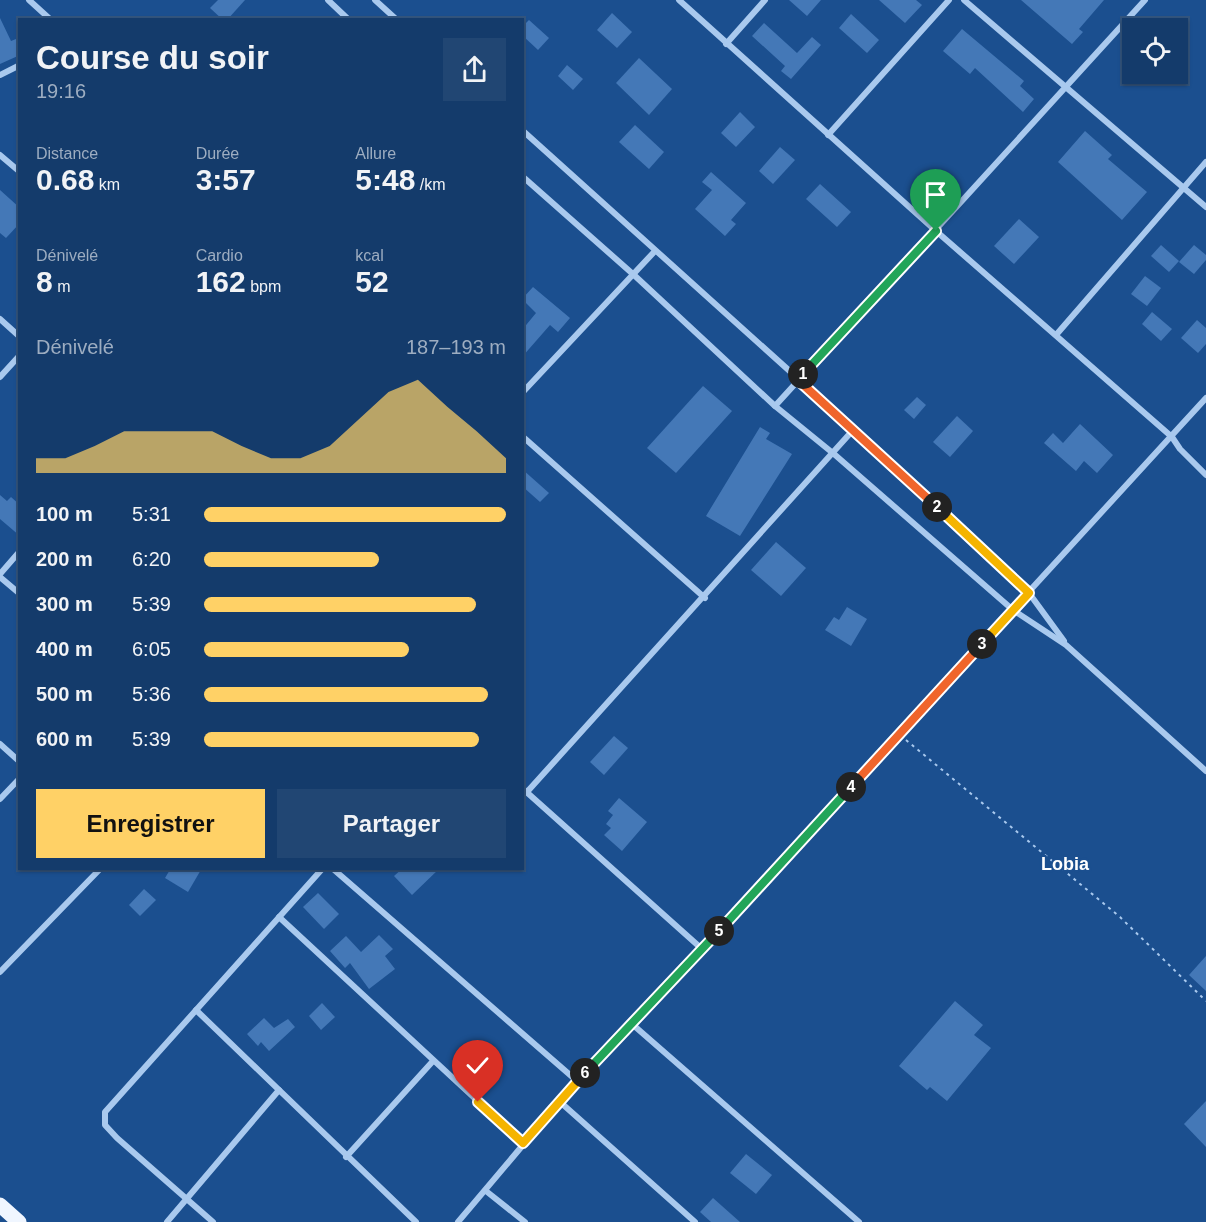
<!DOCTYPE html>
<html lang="fr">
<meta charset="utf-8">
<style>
body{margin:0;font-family:Arial,sans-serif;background:#214673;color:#f1f3f6;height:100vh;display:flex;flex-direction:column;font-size:22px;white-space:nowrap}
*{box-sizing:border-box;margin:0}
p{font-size:20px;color:#9dadc1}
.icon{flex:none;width:33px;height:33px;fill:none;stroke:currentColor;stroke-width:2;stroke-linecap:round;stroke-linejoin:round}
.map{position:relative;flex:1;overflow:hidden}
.sheet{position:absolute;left:18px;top:18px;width:506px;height:852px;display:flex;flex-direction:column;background:#143b6b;border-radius:0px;box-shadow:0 2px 4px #0004,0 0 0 2px #33557e}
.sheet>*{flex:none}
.fabs{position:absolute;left:1122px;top:18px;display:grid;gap:12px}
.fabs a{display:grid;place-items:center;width:66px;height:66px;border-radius:0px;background:#143b6b;box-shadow:0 2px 4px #0004,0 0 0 2px #33557e;font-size:30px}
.pin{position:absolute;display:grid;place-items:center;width:51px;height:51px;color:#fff;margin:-62px -26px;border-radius:50% 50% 50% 0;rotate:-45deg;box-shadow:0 0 6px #0007}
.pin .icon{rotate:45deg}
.km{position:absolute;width:30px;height:30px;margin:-15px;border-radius:50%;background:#222;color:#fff;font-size:16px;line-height:30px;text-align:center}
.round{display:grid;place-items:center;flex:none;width:63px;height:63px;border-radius:0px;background:#214673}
.overview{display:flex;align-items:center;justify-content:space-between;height:102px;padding:0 18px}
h1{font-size:33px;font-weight:600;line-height:45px}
.stats{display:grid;grid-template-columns:repeat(3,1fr);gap:9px;height:102px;padding:6px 18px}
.stats div{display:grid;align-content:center}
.stats b{font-size:30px;font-weight:600}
.stats small{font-size:16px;font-weight:400}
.stats p{font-size:16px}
.chart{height:168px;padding:12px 18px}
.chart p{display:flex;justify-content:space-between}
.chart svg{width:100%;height:108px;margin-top:6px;fill:#ffd166;opacity:.7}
.primary-button{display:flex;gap:12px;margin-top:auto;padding:12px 18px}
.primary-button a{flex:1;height:69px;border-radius:0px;background:#ffd166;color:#111;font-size:24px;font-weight:600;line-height:69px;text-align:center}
.primary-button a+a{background:#214673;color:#f1f3f6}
ul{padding:0 18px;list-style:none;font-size:20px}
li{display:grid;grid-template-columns:96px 72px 1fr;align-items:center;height:45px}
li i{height:15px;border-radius:8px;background:#ffd166}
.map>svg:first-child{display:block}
.building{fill:#4478b7}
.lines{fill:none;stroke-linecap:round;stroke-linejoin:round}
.path{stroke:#a9c9ee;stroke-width:2;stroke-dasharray:3 4.5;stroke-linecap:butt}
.street{stroke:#a9c9ee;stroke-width:6}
.primary{stroke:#f0f6ff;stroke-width:15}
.split-1-casing{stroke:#fff;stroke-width:12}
.split-2-casing{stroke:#fff;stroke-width:12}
.split-3-casing{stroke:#fff;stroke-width:12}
.split-4-casing{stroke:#fff;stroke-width:12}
.split-5-casing{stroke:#fff;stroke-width:12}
.split-6-casing{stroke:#fff;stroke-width:12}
.split-7-casing{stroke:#fff;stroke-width:12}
.split-1{stroke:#22a559;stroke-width:8}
.split-2{stroke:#f0652b;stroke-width:8}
.split-3{stroke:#f5b400;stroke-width:8}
.split-4{stroke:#f0652b;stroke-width:8}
.split-5{stroke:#22a559;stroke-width:8}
.split-6{stroke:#22a559;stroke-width:8}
.split-7{stroke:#f5b400;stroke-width:8}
.labels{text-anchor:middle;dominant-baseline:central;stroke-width:4.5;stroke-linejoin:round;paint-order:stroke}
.quarter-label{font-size:18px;font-weight:bold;fill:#fff;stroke:#1b4f8f}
</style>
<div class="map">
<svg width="1206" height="1222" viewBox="0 0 1206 1222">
<rect width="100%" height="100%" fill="#1b4f8f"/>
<!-- building -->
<g class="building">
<path d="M218,0H245L227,20H223L210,8Z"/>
<path d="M789,0H821L807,16Z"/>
<path d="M879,0H916L922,5L905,23Z"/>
<path d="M1021,0H1104L1079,29L1083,32L1072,44Z"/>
<path d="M612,13L632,32L617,48L597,30Z"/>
<path d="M851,14L879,40L867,53L839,28Z"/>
<path d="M0,18L11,41L16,39L20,47V55L0,64Z"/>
<path d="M529,20L549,38L538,50L522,35V27Z"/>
<path d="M764,23L797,53L812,37L821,45L791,79L781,71L785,66L752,36Z"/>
<path d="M962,29L1024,81L1020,86L1034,99L1023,112L975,68L970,74L943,51Z"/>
<path d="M639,58L672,89L649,115L616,83Z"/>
<path d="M567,65L583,79L573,90L558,76Z"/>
<path d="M740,112L755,127L736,147L721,133Z"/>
<path d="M635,125L664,152L649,169L619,142Z"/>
<path d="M1085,131L1112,155L1108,159L1147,192L1122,220L1058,162Z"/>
<path d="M780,147L795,160L773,184L759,171Z"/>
<path d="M711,172L746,203L731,220L736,224L725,236L695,209L712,190L702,182Z"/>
<path d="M820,184L851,212L837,227L806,199Z"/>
<path d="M0,190L20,208V223L6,238L0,233Z"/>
<path d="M1019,219L1039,237L1014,264L994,246Z"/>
<path d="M1161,245L1179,261L1169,272L1151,256Z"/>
<path d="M1194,245L1206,255V260L1194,274L1179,262Z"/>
<path d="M1145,276L1161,288L1147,306L1131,294Z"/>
<path d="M533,287L570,318L558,332L550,325L522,357V330L536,313L522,299Z"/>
<path d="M1152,312L1172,329L1161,341L1142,324Z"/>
<path d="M1197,320L1206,328V344L1198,353L1181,338Z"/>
<path d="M703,386L732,411L676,473L647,448Z"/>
<path d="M917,397L926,405L914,419L904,410Z"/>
<path d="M957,416L973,431L950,457L933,442Z"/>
<path d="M1080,424L1113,455L1097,473L1084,461L1076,471L1044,443L1053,433L1063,443Z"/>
<path d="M760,427L770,433L766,439L792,454L740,536L706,516Z"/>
<path d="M522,469L549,493L540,502L522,486Z"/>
<path d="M0,495L7,501L11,497L20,505V536L0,519Z"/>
<path d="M776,542L806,568L781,596L751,570Z"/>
<path d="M847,607L867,619L851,646L825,630L834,617L839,620Z"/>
<path d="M614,736L628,748L604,775L590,762Z"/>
<path d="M619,798L647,822L622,851L604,835L611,828L606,824L613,815L608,811Z"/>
<path d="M171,868H202L188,892L165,878Z"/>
<path d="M403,868H440L412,895L394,876Z"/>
<path d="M144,889L156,900L140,916L129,905Z"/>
<path d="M318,893L339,914L324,929L303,907Z"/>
<path d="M379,935L393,949L385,956L395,969L369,989L350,963L345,968L330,951L346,936L361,952Z"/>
<path d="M1206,956V991L1189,975Z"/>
<path d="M955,1001L983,1025L974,1035L991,1048L947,1101L930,1087L927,1090L899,1066Z"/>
<path d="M322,1003L335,1017L321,1030L309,1016Z"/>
<path d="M264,1018L274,1028L288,1019L295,1027L269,1051L261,1042L258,1046L247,1034Z"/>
<path d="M1206,1101V1147L1184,1124Z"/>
<path d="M746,1154L772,1175L756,1194L730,1173Z"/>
<path d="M713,1198L740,1222H711L700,1212Z"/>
</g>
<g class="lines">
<!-- path -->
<path class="path" d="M906,740L1120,917L1206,1001"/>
<!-- street -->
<g class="street">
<path d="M29,0L51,20"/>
<path d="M328,0L349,20"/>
<path d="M375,0L397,20"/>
<path d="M679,0L936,231L1172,437L1180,449L1206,475"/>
<path d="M964,0L1206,207"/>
<path d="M726,44L765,0"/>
<path d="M0,75L20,65"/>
<path d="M522,130L854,429L1029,593L1064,641"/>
<path d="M828,135L949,0"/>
<path d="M0,155L20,172"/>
<path d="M522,176L634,275L775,406L834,454L1013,610L1066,645L1206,771"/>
<path d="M0,319L20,337"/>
<path d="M1056,335L1206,162"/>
<path d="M0,377L20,355"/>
<path d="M522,393L655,251"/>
<path d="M775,406L1145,0"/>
<path d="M522,436L705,598"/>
<path d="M0,574L20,551"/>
<path d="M0,577L20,594"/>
<path d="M0,744L20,762"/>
<path d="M522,788L702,949"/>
<path d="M527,792L854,429"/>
<path d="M0,799L20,778"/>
<path d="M332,868L577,1081"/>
<path d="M279,917L523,1143"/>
<path d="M0,972L101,868"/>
<path d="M196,1010L416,1222"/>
<path d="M632,1024L859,1222"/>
<path d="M559,1101L695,1222"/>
<path d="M346,1157L433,1061"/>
<path d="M486,1191L525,1222"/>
<path d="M167,1222L279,1090"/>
<path d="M213,1222L117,1138L105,1125V1112L323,868"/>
<path d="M458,1222L577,1081L702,949L1206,398"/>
</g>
<!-- primary -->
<path class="primary" d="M0,1205L19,1222"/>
</g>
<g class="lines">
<defs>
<path id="split-1" d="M803,374L936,231"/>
<path id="split-2" d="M803,374L798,380L937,507"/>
<path id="split-3" d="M937,507L1029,593L982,644"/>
<path id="split-4" d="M851,787L982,644"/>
<path id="split-5" d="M719,931L851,787"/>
<path id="split-6" d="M585,1073L719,931"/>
<path id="split-7" d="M478,1102L523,1143L585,1073"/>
</defs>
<!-- split-1 casing -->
<use href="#split-1" class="split-1-casing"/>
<!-- split-2 casing -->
<use href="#split-2" class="split-2-casing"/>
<!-- split-3 casing -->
<use href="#split-3" class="split-3-casing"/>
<!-- split-4 casing -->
<use href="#split-4" class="split-4-casing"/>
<!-- split-5 casing -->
<use href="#split-5" class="split-5-casing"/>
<!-- split-6 casing -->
<use href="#split-6" class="split-6-casing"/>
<!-- split-7 casing -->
<use href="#split-7" class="split-7-casing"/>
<!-- split-1 -->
<use href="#split-1" class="split-1"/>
<!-- split-2 -->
<use href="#split-2" class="split-2"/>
<!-- split-3 -->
<use href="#split-3" class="split-3"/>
<!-- split-4 -->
<use href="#split-4" class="split-4"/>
<!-- split-5 -->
<use href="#split-5" class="split-5"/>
<!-- split-6 -->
<use href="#split-6" class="split-6"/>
<!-- split-7 -->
<use href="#split-7" class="split-7"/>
</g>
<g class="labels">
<!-- quarter labels -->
<g class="quarter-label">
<text x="1065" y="864">Lobia</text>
</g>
</g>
</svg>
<div class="fabs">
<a><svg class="icon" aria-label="locate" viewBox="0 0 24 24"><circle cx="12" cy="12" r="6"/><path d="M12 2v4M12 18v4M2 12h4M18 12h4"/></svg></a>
</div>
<div class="pin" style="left:936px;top:231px;background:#1e9e55"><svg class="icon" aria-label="arrive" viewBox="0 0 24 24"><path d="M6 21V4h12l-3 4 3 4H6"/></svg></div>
<div class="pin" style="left:478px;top:1102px;background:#d93025"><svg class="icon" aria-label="check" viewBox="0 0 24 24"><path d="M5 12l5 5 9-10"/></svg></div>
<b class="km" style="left:803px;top:374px">1</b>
<b class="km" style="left:937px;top:507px">2</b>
<b class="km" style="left:982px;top:644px">3</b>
<b class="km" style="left:851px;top:787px">4</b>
<b class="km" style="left:719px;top:931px">5</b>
<b class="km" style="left:585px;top:1073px">6</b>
<section class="sheet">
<div class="overview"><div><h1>Course du soir</h1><p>19:16</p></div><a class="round"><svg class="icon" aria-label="share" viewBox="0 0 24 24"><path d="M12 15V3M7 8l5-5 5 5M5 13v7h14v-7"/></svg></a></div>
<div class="stats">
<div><p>Distance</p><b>0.68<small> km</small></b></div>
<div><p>Durée</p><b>3:57</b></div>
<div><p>Allure</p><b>5:48<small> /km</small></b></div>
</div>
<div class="stats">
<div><p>Dénivelé</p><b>8<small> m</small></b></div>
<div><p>Cardio</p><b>162<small> bpm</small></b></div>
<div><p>kcal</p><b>52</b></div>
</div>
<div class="chart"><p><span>Dénivelé</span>187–193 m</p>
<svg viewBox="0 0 160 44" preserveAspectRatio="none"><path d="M0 44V38L10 38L20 33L30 27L40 27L50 27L60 27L70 33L80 38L90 38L100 33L110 22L120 11L130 6L140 17L150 27L160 38V44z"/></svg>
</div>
<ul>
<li><b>100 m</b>5:31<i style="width:100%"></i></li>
<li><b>200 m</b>6:20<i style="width:58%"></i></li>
<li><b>300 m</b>5:39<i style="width:90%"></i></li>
<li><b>400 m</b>6:05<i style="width:68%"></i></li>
<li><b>500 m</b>5:36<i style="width:94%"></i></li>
<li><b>600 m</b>5:39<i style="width:91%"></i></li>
</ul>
<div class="primary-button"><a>Enregistrer</a><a>Partager</a></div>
</section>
</div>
